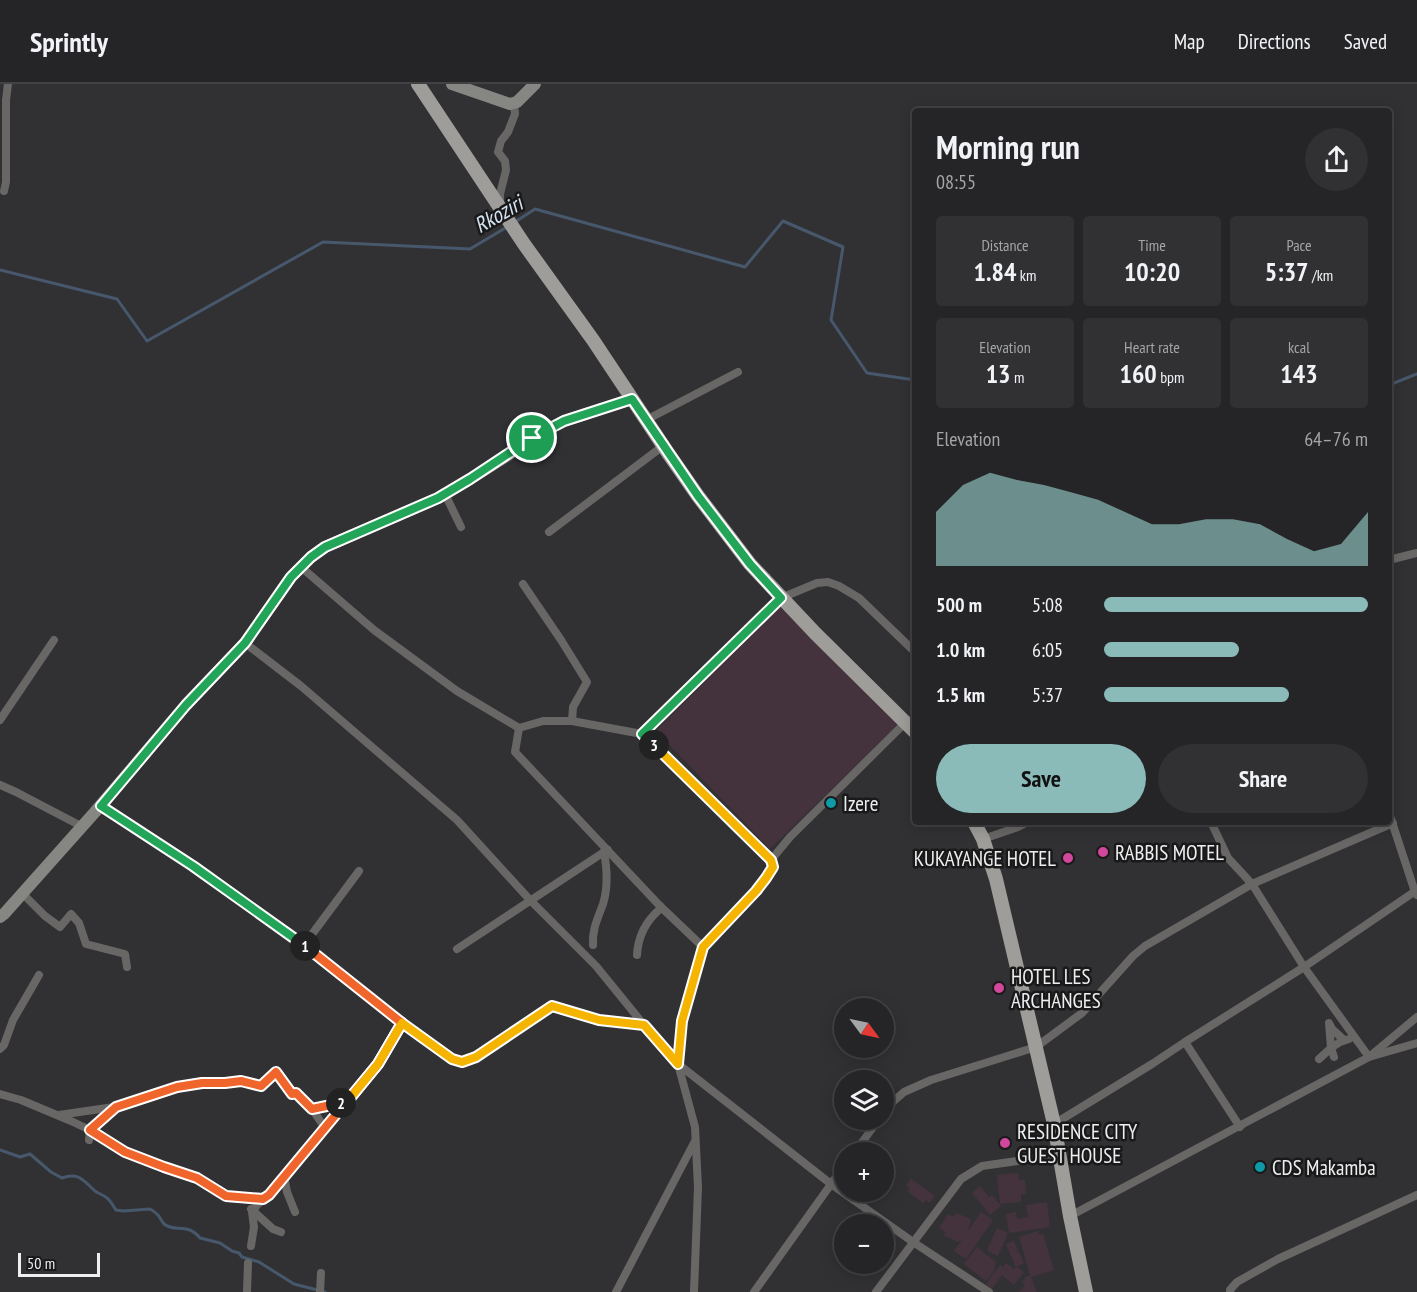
<!DOCTYPE html>
<meta charset="utf-8">
<style>
body{margin:0;font-family:"PT Sans Narrow",sans-serif;background:#313133;color:#f1f3f6;height:100vh;display:flex;flex-direction:column;font-size:22px;white-space:nowrap}
*{box-sizing:border-box;margin:0}
p{font-size:20px;color:#a3a5a7}
.icon{flex:none;width:33px;height:33px;fill:none;stroke:currentColor;stroke-width:2;stroke-linecap:round;stroke-linejoin:round}
.map{position:relative;flex:1;overflow:hidden}
.panel{position:absolute;left:912px;top:24px;width:480px;height:717px;display:flex;flex-direction:column;background:#252527;border-radius:6px;box-shadow:0 3px 15px #0003,0 0 0 2px #424244}
.panel>*{flex:none}
.needle{width:39px;rotate:123deg}
.tools{position:absolute;left:834px;top:914px;display:grid;gap:12px}
.tools a{display:grid;place-items:center;width:60px;height:60px;border-radius:50%;background:#252527;box-shadow:0 3px 15px #0003,0 0 0 2px #424244;font-size:30px}
.scale{position:absolute;left:18px;bottom:15px;width:82px;box-sizing:border-box;padding-left:6px;border:3px solid #eeeef0;border-top:0;font-size:16px;line-height:21px;white-space:nowrap;color:#eeeef0;-webkit-text-stroke:4px #19191a;paint-order:stroke}
.pin{position:absolute;display:grid;place-items:center;width:51px;height:51px;color:#fff;margin:-26px;border:3px solid #fff;border-radius:50%;box-shadow:0 2px 6px #0007}
.km{position:absolute;width:30px;height:30px;margin:-15px;border-radius:50%;background:#222;color:#fff;font-size:16px;line-height:30px;text-align:center}
.round{display:grid;place-items:center;flex:none;width:63px;height:63px;border-radius:32px;background:#313133}
.summary{display:flex;align-items:center;justify-content:space-between;height:102px;padding:0 24px}
h1{font-size:33px;font-weight:700;line-height:45px}
.stats{display:grid;grid-template-columns:repeat(3,1fr);gap:9px;height:102px;padding:6px 24px}
.stats div{display:grid;align-content:center;border-radius:6px;background:#313133;text-align:center}
.stats b{font-size:26px;font-weight:700}
.stats small{font-size:16px;font-weight:400}
.stats p{font-size:16px}
.chart{height:168px;padding:12px 24px}
.chart p{display:flex;justify-content:space-between}
.chart svg{width:100%;height:108px;margin-top:6px;fill:#8bbbb9;opacity:.7}
.button{display:flex;gap:12px;margin-top:auto;padding:12px 24px}
.button a{flex:1;height:69px;border-radius:36px;background:#8bbbb9;color:#111;font-size:24px;font-weight:700;line-height:69px;text-align:center}
.button a+a{background:#313133;color:#f1f3f6}
ul{padding:0 24px;list-style:none;font-size:20px}
li{display:grid;grid-template-columns:96px 72px 1fr;align-items:center;height:45px}
li i{height:15px;border-radius:8px;background:#8bbbb9}
header{display:flex;align-items:center;gap:36px;box-sizing:border-box;height:84px;padding:0 30px;background:#252527;border-bottom:2px solid #424244}
header strong{font-size:28px}
nav{display:flex;gap:33px;margin-inline-start:auto;font-size:21px}
.map>svg:first-child{display:block}
.industrial{fill:#44333d}
.lines{fill:none;stroke-linecap:round;stroke-linejoin:round}
.stream{stroke:#47586c;stroke-width:3}
.street{stroke:#686766;stroke-width:8}
.secondary{stroke:#868683;stroke-width:12}
.primary{stroke:#9e9d9a;stroke-width:14}
.split-1-casing{stroke:#fff;stroke-width:12}
.split-2-casing{stroke:#fff;stroke-width:12}
.split-3-casing{stroke:#fff;stroke-width:12}
.split-4-casing{stroke:#fff;stroke-width:12}
.split-1{stroke:#22a559;stroke-width:8}
.split-2{stroke:#f0652b;stroke-width:8}
.split-3{stroke:#f5b400;stroke-width:8}
.split-4{stroke:#22a559;stroke-width:8}
.culture-dot{fill:#0f9aa8;stroke:#19191a;stroke-width:2}
.hotel-dot{fill:#d1479c;stroke:#19191a;stroke-width:2}
.labels{text-anchor:middle;dominant-baseline:central;stroke-width:5;stroke-linejoin:round;paint-order:stroke}
.poi-label{font-size:21px;fill:#eeeef0;stroke:#19191a;text-anchor:start}
.water-label{font-size:22px;font-style:italic;fill:#d4e3f3;stroke:#19191a}
</style>
<header>
<strong>Sprintly</strong>
<nav><a>Map</a><a>Directions</a><a>Saved</a></nav>
</header>
<div class="map">
<svg width="1417" height="1208" viewBox="0 0 1417 1208">
<rect width="100%" height="100%" fill="#313134"/>
<!-- industrial -->
<g class="industrial">
<path d="M783,520L901,638L770,765L656,647Z"/>
<path d="M1018,1089L1019,1096H1025L1026,1110H1021V1118L1000,1120L997,1091Z"/>
<path d="M911,1095L935,1112L930,1119L926,1116L923,1119L907,1107L910,1104L906,1101Z"/>
<path d="M980,1102L989,1113L992,1111L1001,1122L990,1131L972,1109Z"/>
<path d="M1047,1118L1050,1143L1009,1149L1006,1130L1016,1128L1017,1135L1028,1133L1026,1121Z"/>
<path d="M981,1128L993,1136L966,1175L954,1167L963,1154L958,1158L943,1151L946,1148L939,1144L948,1130L954,1133L956,1129L971,1135L968,1147Z"/>
<path d="M997,1144L1008,1149L998,1172L987,1167Z"/>
<path d="M1038,1147L1039,1151L1043,1150L1054,1186L1031,1193L1037,1208H1019L1025,1202L1022,1197L1025,1196L1024,1194L1030,1191L1019,1153Z"/>
<path d="M1014,1157L1018,1167L1015,1168H1019L1024,1179L1017,1183L1024,1188L1014,1201L1002,1191L992,1205L986,1200L1000,1181L1003,1183L1006,1179L1014,1185L1016,1184L1006,1160Z"/>
<path d="M977,1163L996,1178L993,1189L986,1197L964,1180Z"/>
</g>
<g class="lines">
<!-- stream -->
<g class="stream">
<path d="M515,138L535,125L745,183L783,137L843,163L831,236L867,289L915,296"/>
<path d="M0,186L117,215L147,257L323,158L470,165L507,143"/>
<path d="M1389,301L1417,290"/>
<path d="M0,1066L20,1073L30,1070L51,1088L62,1094C79,1088 83,1096 95,1107C99,1110 104,1111 107,1114C111,1117 113,1122 116,1126L123,1127L150,1125C152,1126 157,1130 158,1131C159,1132 163,1139 164,1140C175,1149 187,1138 200,1154L220,1159L232,1167L239,1169L242,1173L259,1178L294,1200L325,1208"/>
</g>
<!-- street -->
<g class="street">
<path d="M4,107L6,98V16L8,0"/>
<path d="M500,122V110L506,86L505,77L498,68L501,57L508,48L515,30L514,19"/>
<path d="M646,336L738,288"/>
<path d="M445,410L461,443"/>
<path d="M549,448L663,362"/>
<path d="M1389,476L1417,469"/>
<path d="M301,483L374,546L457,607L519,644L515,668L660,822L703,863"/>
<path d="M523,500L561,556L587,598L573,623L572,637"/>
<path d="M245,559L301,602L457,736L530,816L596,882L644,941L678,980L831,1100L913,1158L989,1208"/>
<path d="M0,636L54,556"/>
<path d="M519,644L543,637H572L642,650"/>
<path d="M0,701L16,708L81,742"/>
<path d="M101,721L193,782L268,835L304,861L402,940L451,976L462,978L476,973L552,922L599,936L644,941"/>
<path d="M1389,729L1415,808L1417,811"/>
<path d="M1211,738L1228,774L1252,800L1304,883L1369,973L1417,959"/>
<path d="M983,755L1018,743L1028,738"/>
<path d="M771,776L642,650L781,514L817,499L828,498L839,502L859,514L915,568"/>
<path d="M22,809L45,832L60,843L71,830L79,839L86,860L125,870L127,883"/>
<path d="M304,861L359,787"/>
<path d="M593,861C592,845 598,834 603,820C608,804 607,784 604,768"/>
<path d="M457,865L604,768L608,766"/>
<path d="M637,871C638,852 646,837 660,825V822"/>
<path d="M1185,958L1240,1043"/>
<path d="M0,965L4,961L13,936L39,891"/>
<path d="M1334,973L1331,964L1340,958L1349,955"/>
<path d="M1319,975L1331,964L1329,939L1332,945L1344,956"/>
<path d="M0,1010L21,1016L71,1037L90,1046L125,1068L197,1094L226,1112L263,1115"/>
<path d="M312,1025L325,1044"/>
<path d="M884,1029L888,1022L904,1008L931,996L1036,963L1082,929L1133,872L1145,862L1252,800L1393,739"/>
<path d="M59,1031L114,1023"/>
<path d="M1054,1040L1152,980L1185,958L1304,883L1417,806"/>
<path d="M89,1056L90,1046L116,1023L177,1003L202,999H225L241,997L261,1002L276,988L292,1010L296,1009L312,1025L347,1018"/>
<path d="M855,1068L879,1035"/>
<path d="M284,1092L287,1108L295,1128"/>
<path d="M251,1125L273,1145L281,1148"/>
<path d="M1070,1132L1369,973L1417,933"/>
<path d="M251,1162L254,1143L252,1128L257,1121L269,1111L378,980L402,940"/>
<path d="M247,1208L248,1179"/>
<path d="M320,1208L321,1189"/>
<path d="M616,1208L695,1057"/>
<path d="M694,1208L698,1103L695,1043L678,980L682,937L703,863L766,794L773,783L771,776L790,753L905,639"/>
<path d="M754,1208L844,1082"/>
<path d="M876,1208L961,1095L982,1082L1059,1071"/>
<path d="M1230,1208V1206L1237,1198L1278,1175L1417,1111"/>
</g>
<!-- secondary -->
<g class="secondary">
<path d="M452,0L510,20L517,18L535,0"/>
<path d="M0,833L4,830L95,728L186,621L245,559L291,493L311,473L325,463L438,414L470,395L552,343L564,337L632,315"/>
</g>
<!-- primary -->
<g class="primary">
<path d="M418,0L524,160L593,256L668,369L698,412L750,480L815,549L915,648"/>
<path d="M974,738L983,755L996,795L1054,1040L1070,1132L1086,1208"/>
</g>
</g>
<g class="lines">
<defs>
<path id="split-1" d="M305,862L193,782L101,722L186,621L245,559L291,493L311,473L325,463L438,414L470,395L532,354"/>
<path id="split-2" d="M305,862L402,939L378,980L269,1111L263,1115L226,1112L197,1094L164,1083L125,1068L90,1046L116,1023L177,1003L202,999H225L241,997L261,1002L276,988L292,1010L296,1009L312,1025L341,1019"/>
<path id="split-3" d="M341,1019L347,1018L378,980L402,939L452,975L462,978L476,973L552,922L599,936L644,941L678,980L682,937L703,863L756,807L766,794L773,783L771,776L654,661"/>
<path id="split-4" d="M532,354L564,337L632,315L698,412L750,480L781,514L642,650L654,661"/>
</defs>
<!-- split-1 casing -->
<use href="#split-1" class="split-1-casing"/>
<!-- split-2 casing -->
<use href="#split-2" class="split-2-casing"/>
<!-- split-3 casing -->
<use href="#split-3" class="split-3-casing"/>
<!-- split-4 casing -->
<use href="#split-4" class="split-4-casing"/>
<!-- split-1 -->
<use href="#split-1" class="split-1"/>
<!-- split-2 -->
<use href="#split-2" class="split-2"/>
<!-- split-3 -->
<use href="#split-3" class="split-3"/>
<!-- split-4 -->
<use href="#split-4" class="split-4"/>
</g>
<!-- markers -->
<g class="culture-dot">
<circle cx="831" cy="719" r="6"/>
<circle cx="1260" cy="1083" r="6"/>
</g>
<g class="hotel-dot">
<circle cx="1103" cy="768" r="6"/>
<circle cx="1068" cy="774" r="6"/>
<circle cx="999" cy="904" r="6"/>
<circle cx="1005" cy="1059" r="6"/>
</g>
<g class="labels">
<!-- poi labels -->
<g class="poi-label">
<text x="843" y="719">Izere</text>
<text x="1115" y="768">RABBIS MOTEL</text>
<text x="1056" y="774" text-anchor="end">KUKAYANGE HOTEL</text>
<text x="1011" y="892">HOTEL LES<tspan x="1011" dy="24">ARCHANGES</tspan></text>
<text x="1017" y="1047">RESIDENCE CITY<tspan x="1017" dy="24">GUEST HOUSE</tspan></text>
<text x="1272" y="1083">CDS Makamba</text>
</g>
<!-- water labels -->
<g class="water-label">
<text transform="translate(498 130) rotate(-30)">Rkoziri</text>
</g>
</g>
</svg>
<div class="tools">
<a><svg class="needle" viewBox="-14 -14 28 28"><path d="M0-13l5 13h-10z" fill="#e53935"/><path d="M0 13l5-13h-10z" fill="#a3a5a7"/></svg></a>
<a><svg class="icon" aria-label="layers" viewBox="0 0 24 24"><path d="M12 4l9 5-9 5-9-5zM3 14l9 5 9-5"/></svg></a>
<a>+</a>
<a>−</a>
</div>
<div class="scale">50 m</div>
<div class="pin" style="left:532px;top:354px;background:#1e9e55"><svg class="icon" aria-label="arrive" viewBox="0 0 24 24"><path d="M6 21V4h12l-3 4 3 4H6"/></svg></div>
<b class="km" style="left:305px;top:862px">1</b>
<b class="km" style="left:341px;top:1019px">2</b>
<b class="km" style="left:654px;top:661px">3</b>
<section class="panel">
<div class="summary"><div><h1>Morning run</h1><p>08:55</p></div><a class="round"><svg class="icon" aria-label="share" viewBox="0 0 24 24"><path d="M12 15V3M7 8l5-5 5 5M5 13v7h14v-7"/></svg></a></div>
<div class="stats">
<div><p>Distance</p><b>1.84<small> km</small></b></div>
<div><p>Time</p><b>10:20</b></div>
<div><p>Pace</p><b>5:37<small> /km</small></b></div>
</div>
<div class="stats">
<div><p>Elevation</p><b>13<small> m</small></b></div>
<div><p>Heart rate</p><b>160<small> bpm</small></b></div>
<div><p>kcal</p><b>143</b></div>
</div>
<div class="chart"><p><span>Elevation</span>64–76 m</p>
<svg viewBox="0 0 160 44" preserveAspectRatio="none"><path d="M0 44V22L10 11L20 6L30 9L40 11L50 14L60 17L70 22L80 27L90 27L100 25L110 25L120 27L130 33L140 38L150 35L160 22V44z"/></svg>
</div>
<ul>
<li><b>500 m</b>5:08<i style="width:100%"></i></li>
<li><b>1.0 km</b>6:05<i style="width:51%"></i></li>
<li><b>1.5 km</b>5:37<i style="width:70%"></i></li>
</ul>
<div class="button"><a>Save</a><a>Share</a></div>
</section>
</div>
